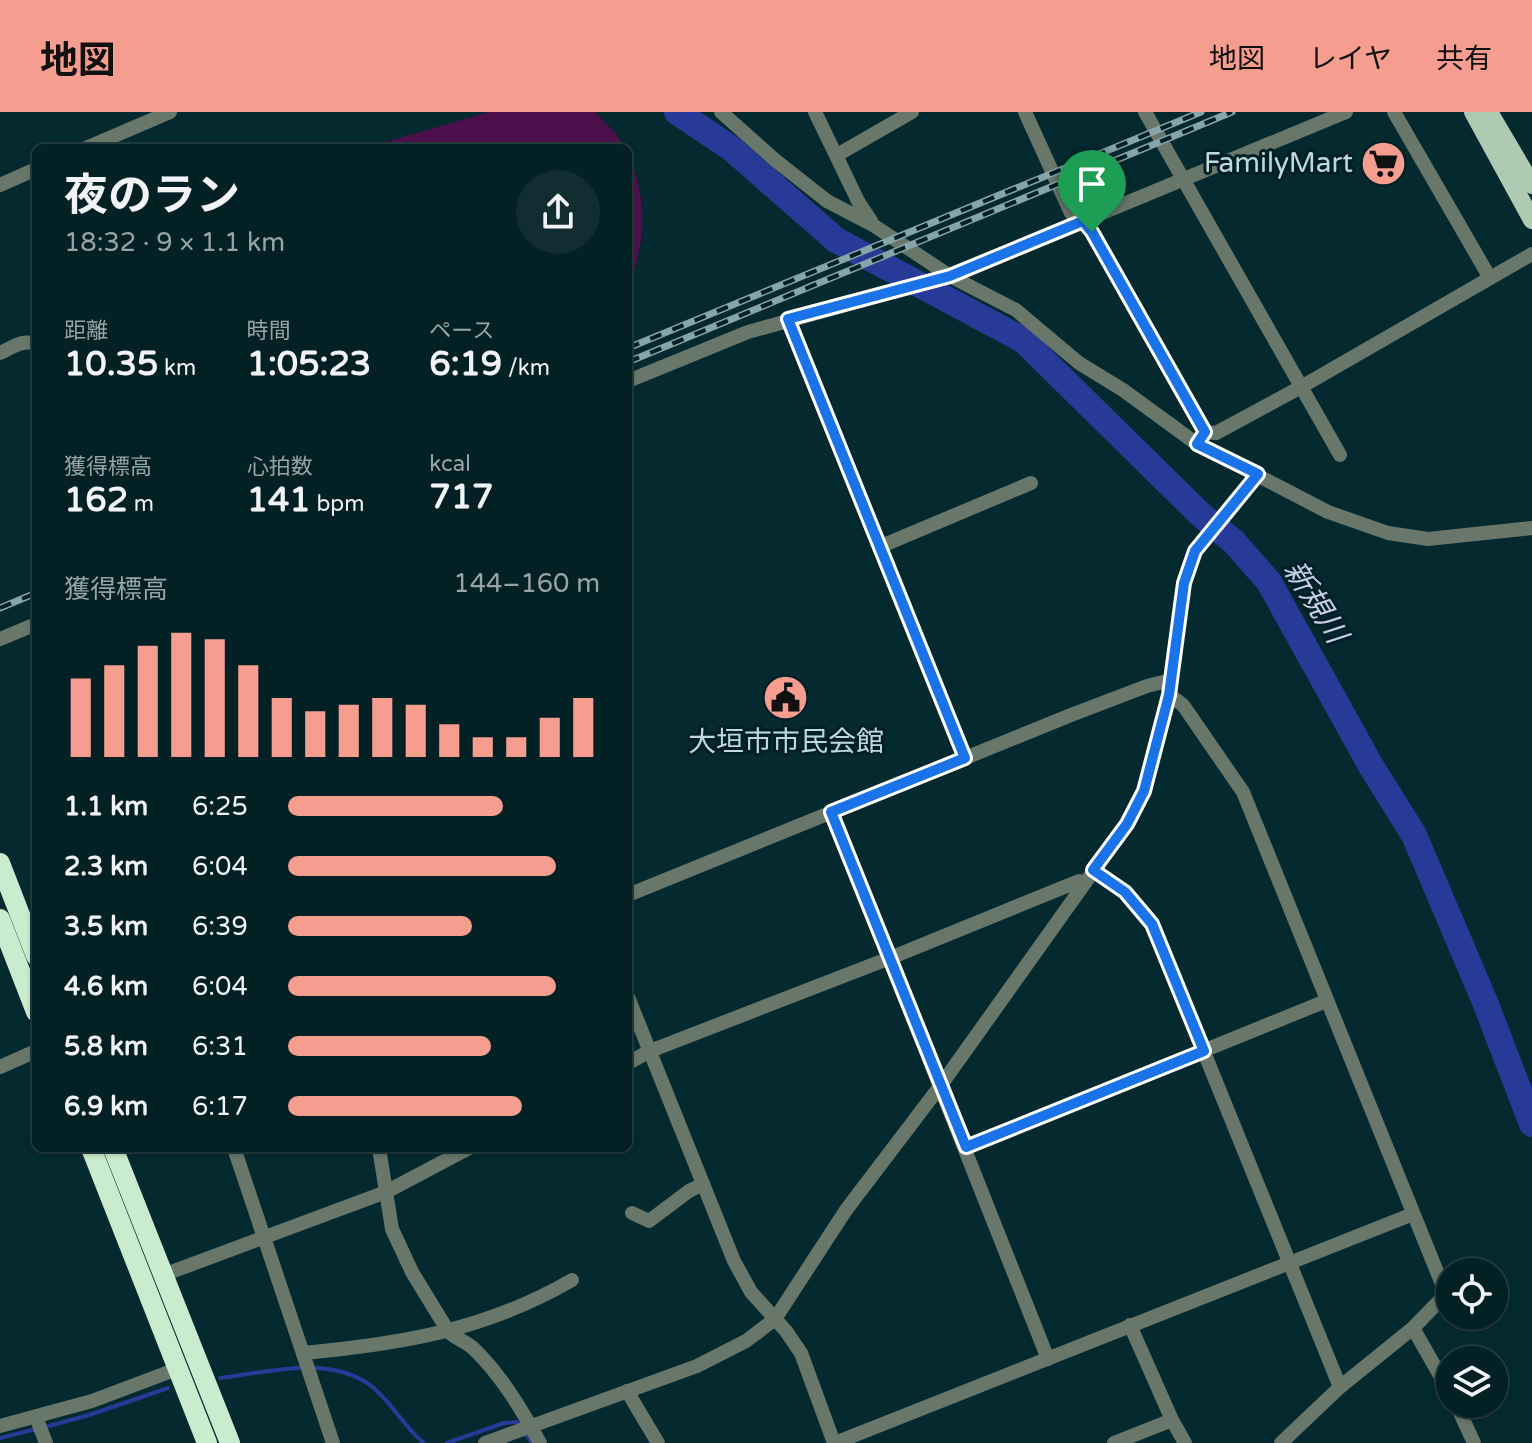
<!DOCTYPE html>
<html lang="ja">
<meta charset="utf-8">
<style>
body{margin:0;font-family:"Varela Round","Noto Sans JP",sans-serif;background:#112d31;color:#f1f3f6;height:100vh;display:flex;flex-direction:column;font-size:30px;white-space:nowrap}
*{box-sizing:border-box;margin:0}
p{font-size:26px;color:#97a3a6}
.icon{flex:none;width:44px;height:44px;fill:none;stroke:currentColor;stroke-width:2;stroke-linecap:round;stroke-linejoin:round}
.map{position:relative;flex:1;overflow:hidden}
.panel{position:absolute;left:32px;top:32px;width:600px;height:1008px;display:flex;flex-direction:column;background:#032024;border-radius:12px;box-shadow:0 2px 6px #0004,0 0 0 2px #243e41}
.panel>*{flex:none}
.fabs{position:absolute;left:1436px;top:1146px;display:grid;gap:16px}
.fabs a{display:grid;place-items:center;width:72px;height:72px;border-radius:50%;background:#032024;box-shadow:0 2px 6px #0004,0 0 0 2px #243e41;font-size:40px}
.pin{position:absolute;display:grid;place-items:center;width:68px;height:68px;color:#fff;margin:-82px -34px;border-radius:50% 50% 50% 0;rotate:-45deg;box-shadow:0 0 8px #0007}
.pin .icon{rotate:45deg}
.round{display:grid;place-items:center;flex:none;width:84px;height:84px;border-radius:42px;background:#112d31}
.overview{display:flex;align-items:center;justify-content:space-between;height:136px;padding:0 32px}
h1{font-size:44px;font-weight:700;line-height:60px}
.figures{display:grid;grid-template-columns:repeat(3,1fr);gap:12px;height:136px;padding:8px 32px}
.figures div{display:grid;align-content:center}
.figures b{font-size:34px;font-weight:700}
.figures small{font-size:22px;font-weight:400}
.figures p{font-size:22px}
.chart{height:224px;padding:16px 32px}
.chart p{display:flex;justify-content:space-between}
.chart svg{width:100%;height:144px;margin-top:8px;stroke:#f59d8f;stroke-width:6}
ul{padding:0 32px;list-style:none;font-size:26px}
li{display:grid;grid-template-columns:128px 96px 1fr;align-items:center;height:60px}
li i{height:20px;border-radius:10px;background:#f59d8f}
header{display:flex;align-items:center;gap:48px;box-sizing:border-box;height:112px;padding:0 40px;background:#f59d8f;color:#111}
header strong{font-size:38px}
nav{display:flex;gap:44px;margin-inline-start:auto;font-size:28px}
.map>svg:first-child{display:block}
.green{fill:#4e104c}
.lines{fill:none;stroke-linecap:round;stroke-linejoin:round}
.stream{stroke:#283a97;stroke-width:4}
.river{stroke:#283a97;stroke-width:26}
.minor{stroke:#69776b;stroke-width:14}
.major{stroke:#aecab2;stroke-width:18}
.highway{stroke:#c9ebce;stroke-width:20}
.rail-casing{stroke:#87a4a9;stroke-width:7}
.rail{stroke:#002026;stroke-width:4;stroke-dasharray:12;stroke-linecap:butt}
.route-casing{stroke:#fff;stroke-width:16}
.route{stroke:#1a73e8;stroke-width:10}
.labels{text-anchor:middle;dominant-baseline:central;stroke-width:6;stroke-linejoin:round;paint-order:stroke}
.poi-label{font-size:28px;fill:#c0d8dd;stroke:#002026;text-anchor:end}
.water-label{font-size:30px;font-style:italic;fill:#c5cee7;stroke:#002026}
</style>
<header>
<strong>地図</strong>
<nav><a>地図</a><a>レイヤ</a><a>共有</a></nav>
</header>
<div class="map">
<svg width="1532" height="1331" viewBox="0 0 1532 1331">
<rect width="100%" height="100%" fill="#042a30"/>
<!-- green -->
<g class="green">
<path d="M489,0H595L616,22L625,36H365Z"/>
<path d="M628,43C648,87 646,131 628,175Z"/>
</g>
<g class="lines">
<!-- stream -->
<g class="stream">
<path d="M220,1266C272,1260 338,1240 379,1281C395,1296 407,1318 424,1331"/>
<path d="M45,1315L89,1303L168,1276"/>
<path d="M525,1321L532,1331"/>
<path d="M0,1326L36,1317"/>
<path d="M447,1331L504,1311L517,1310L520,1314"/>
</g>
<!-- river -->
<path class="river" d="M677,0L732,37L836,128L1023,228L1200,402L1234,430L1269,470L1371,654L1414,723L1485,890L1532,1012"/>
<!-- minor -->
<g class="minor">
<path d="M721,0L775,48L827,89L873,113L950,164L1016,198L1079,251L1123,278L1197,332L1328,400L1388,421L1428,427L1532,416"/>
<path d="M815,0L859,91L871,109"/>
<path d="M1025,0L1071,101L1083,109L1092,120L1205,320L1216,321L1301,275L1532,142"/>
<path d="M1145,0L1340,343"/>
<path d="M1394,0L1490,166"/>
<path d="M86,36L170,0"/>
<path d="M837,43L912,0"/>
<path d="M0,73L36,57"/>
<path d="M788,207L965,646"/>
<path d="M0,241C11,236 24,226 36,233"/>
<path d="M628,269L748,220L950,164L1346,0"/>
<path d="M879,435L1031,371"/>
<path d="M0,527L36,512"/>
<path d="M1169,583L1183,593L1243,680L1446,1182L1413,1216L1340,1275L1281,1331"/>
<path d="M831,700L1048,1247"/>
<path d="M1093,758L1125,780L1152,812L1340,1275"/>
<path d="M628,783L1071,603L1147,574L1171,568"/>
<path d="M628,885L734,1149L751,1180L786,1219L801,1241L834,1331"/>
<path d="M628,951L650,939L890,846L1079,769L1083,771"/>
<path d="M0,955L36,939"/>
<path d="M966,1035L1326,889"/>
<path d="M234,1036L333,1331"/>
<path d="M379,1036L392,1117L412,1160L448,1219C455,1227 466,1229 474,1237C501,1263 522,1298 540,1331"/>
<path d="M632,1101L649,1109L689,1079L703,1072"/>
<path d="M163,1163L386,1080L469,1036"/>
<path d="M1130,1213L1172,1308L1185,1331"/>
<path d="M1413,1216L1450,1281"/>
<path d="M303,1241C401,1232 486,1218 572,1168"/>
<path d="M627,1279L658,1331"/>
<path d="M1456,1292L1474,1331"/>
<path d="M36,1305L46,1331"/>
<path d="M0,1314L92,1289L177,1257"/>
<path d="M485,1331L697,1254L746,1229L775,1207L846,1098L941,973L1127,712L1144,679L1169,583L1184,471L1195,439L1258,362"/>
<path d="M835,1331L1413,1102"/>
<path d="M1114,1331L1172,1308"/>
</g>
<!-- major -->
<g class="major">
<path d="M1473,0L1532,108"/>
<path d="M1489,0L1532,73"/>
</g>
<!-- highway -->
<g class="highway">
<path d="M0,751L36,844"/>
<path d="M0,807L36,900"/>
<path d="M91,1036L207,1331"/>
<path d="M113,1036L230,1331"/>
</g>
<defs>
<g id="rail">
<path d="M628,236L1201,0"/>
<path d="M628,250L1232,0"/>
<path d="M0,496L36,481"/>
</g>
</defs>
<!-- rail casing -->
<use href="#rail" class="rail-casing"/>
<!-- rail -->
<use href="#rail" class="rail"/>
</g>
<g class="lines">
<defs>
<path id="route" d="M1083,109L1092,120L1205,320L1197,332L1258,362L1195,439L1184,471L1169,583L1144,679L1127,712L1093,758L1125,780L1152,812L1204,939L966,1035L831,700L965,646L788,207L950,164Z"/>
</defs>
<!-- route casing -->
<use href="#route" class="route-casing"/>
<!-- route -->
<use href="#route" class="route"/>
</g>
<!-- icons -->
<defs>
<symbol id="supermarket-disc" viewBox="-11 -11 22 22"><circle r="9.5" fill="#f59d8f" stroke="#002026"/><path d="M-6-5.5h2.5l.6 2H6L4.5 2H-2.5L-4.4-4H-6ZM-1.5 3.2a1.3 1.3 0 1 0 .1 0ZM3 3.2a1.3 1.3 0 1 0 .1 0Z" fill="#111"/></symbol>
<symbol id="civic-disc" viewBox="-11 -11 22 22"><circle r="9.5" fill="#f59d8f" stroke="#002026"/><path d="M-.6-6.5H3V-4.5H.6V-3L4-1V1h2V6H-6V1h2V-1L-.6-3ZM-1.2 2.5V6h2.4V2.5Z" fill="#111"/></symbol>
</defs>
<g fill-rule="evenodd">
<use href="#supermarket-disc" x="1358" y="26" width="51" height="51"/>
<use href="#civic-disc" x="760" y="560" width="51" height="51"/>
</g>
<g class="labels">
<!-- poi labels -->
<g class="poi-label">
<text x="1353" y="51">FamilyMart</text>
<text x="786" y="630" text-anchor="middle">大垣市市民会館</text>
</g>
<!-- water labels -->
<g class="water-label">
<text transform="translate(1315 490) rotate(58)">新規川</text>
</g>
</g>
</svg>
<div class="fabs">
<a><svg class="icon" aria-label="locate" viewBox="0 0 24 24"><circle cx="12" cy="12" r="6"/><path d="M12 2v4M12 18v4M2 12h4M18 12h4"/></svg></a>
<a><svg class="icon" aria-label="layers" viewBox="0 0 24 24"><path d="M12 4l9 5-9 5-9-5zM3 14l9 5 9-5"/></svg></a>
</div>
<div class="pin" style="left:1092px;top:120px;background:#1e9e55"><svg class="icon" aria-label="arrive" viewBox="0 0 24 24"><path d="M6 21V4h12l-3 4 3 4H6"/></svg></div>
<section class="panel">
<div class="overview"><div><h1>夜のラン</h1><p>18:32 · 9 × 1.1 km</p></div><a class="round"><svg class="icon" aria-label="share" viewBox="0 0 24 24"><path d="M12 15V3M7 8l5-5 5 5M5 13v7h14v-7"/></svg></a></div>
<div class="figures">
<div><p>距離</p><b>10.35<small> km</small></b></div>
<div><p>時間</p><b>1:05:23</b></div>
<div><p>ペース</p><b>6:19<small> /km</small></b></div>
</div>
<div class="figures">
<div><p>獲得標高</p><b>162<small> m</small></b></div>
<div><p>心拍数</p><b>141<small> bpm</small></b></div>
<div><p>kcal</p><b>717</b></div>
</div>
<div class="chart"><p><span>獲得標高</span>144–160 m</p>
<svg viewBox="0 0 160 44" preserveAspectRatio="none"><path d="M5 44V20M15 44V16M25 44V10M35 44V6M45 44V8M55 44V16M65 44V26M75 44V30M85 44V28M95 44V26M105 44V28M115 44V34M125 44V38M135 44V38M145 44V32M155 44V26"/></svg>
</div>
<ul>
<li><b>1.1 km</b>6:25<i style="width:69%"></i></li>
<li><b>2.3 km</b>6:04<i style="width:86%"></i></li>
<li><b>3.5 km</b>6:39<i style="width:59%"></i></li>
<li><b>4.6 km</b>6:04<i style="width:86%"></i></li>
<li><b>5.8 km</b>6:31<i style="width:65%"></i></li>
<li><b>6.9 km</b>6:17<i style="width:75%"></i></li>
</ul>
</section>
</div>
